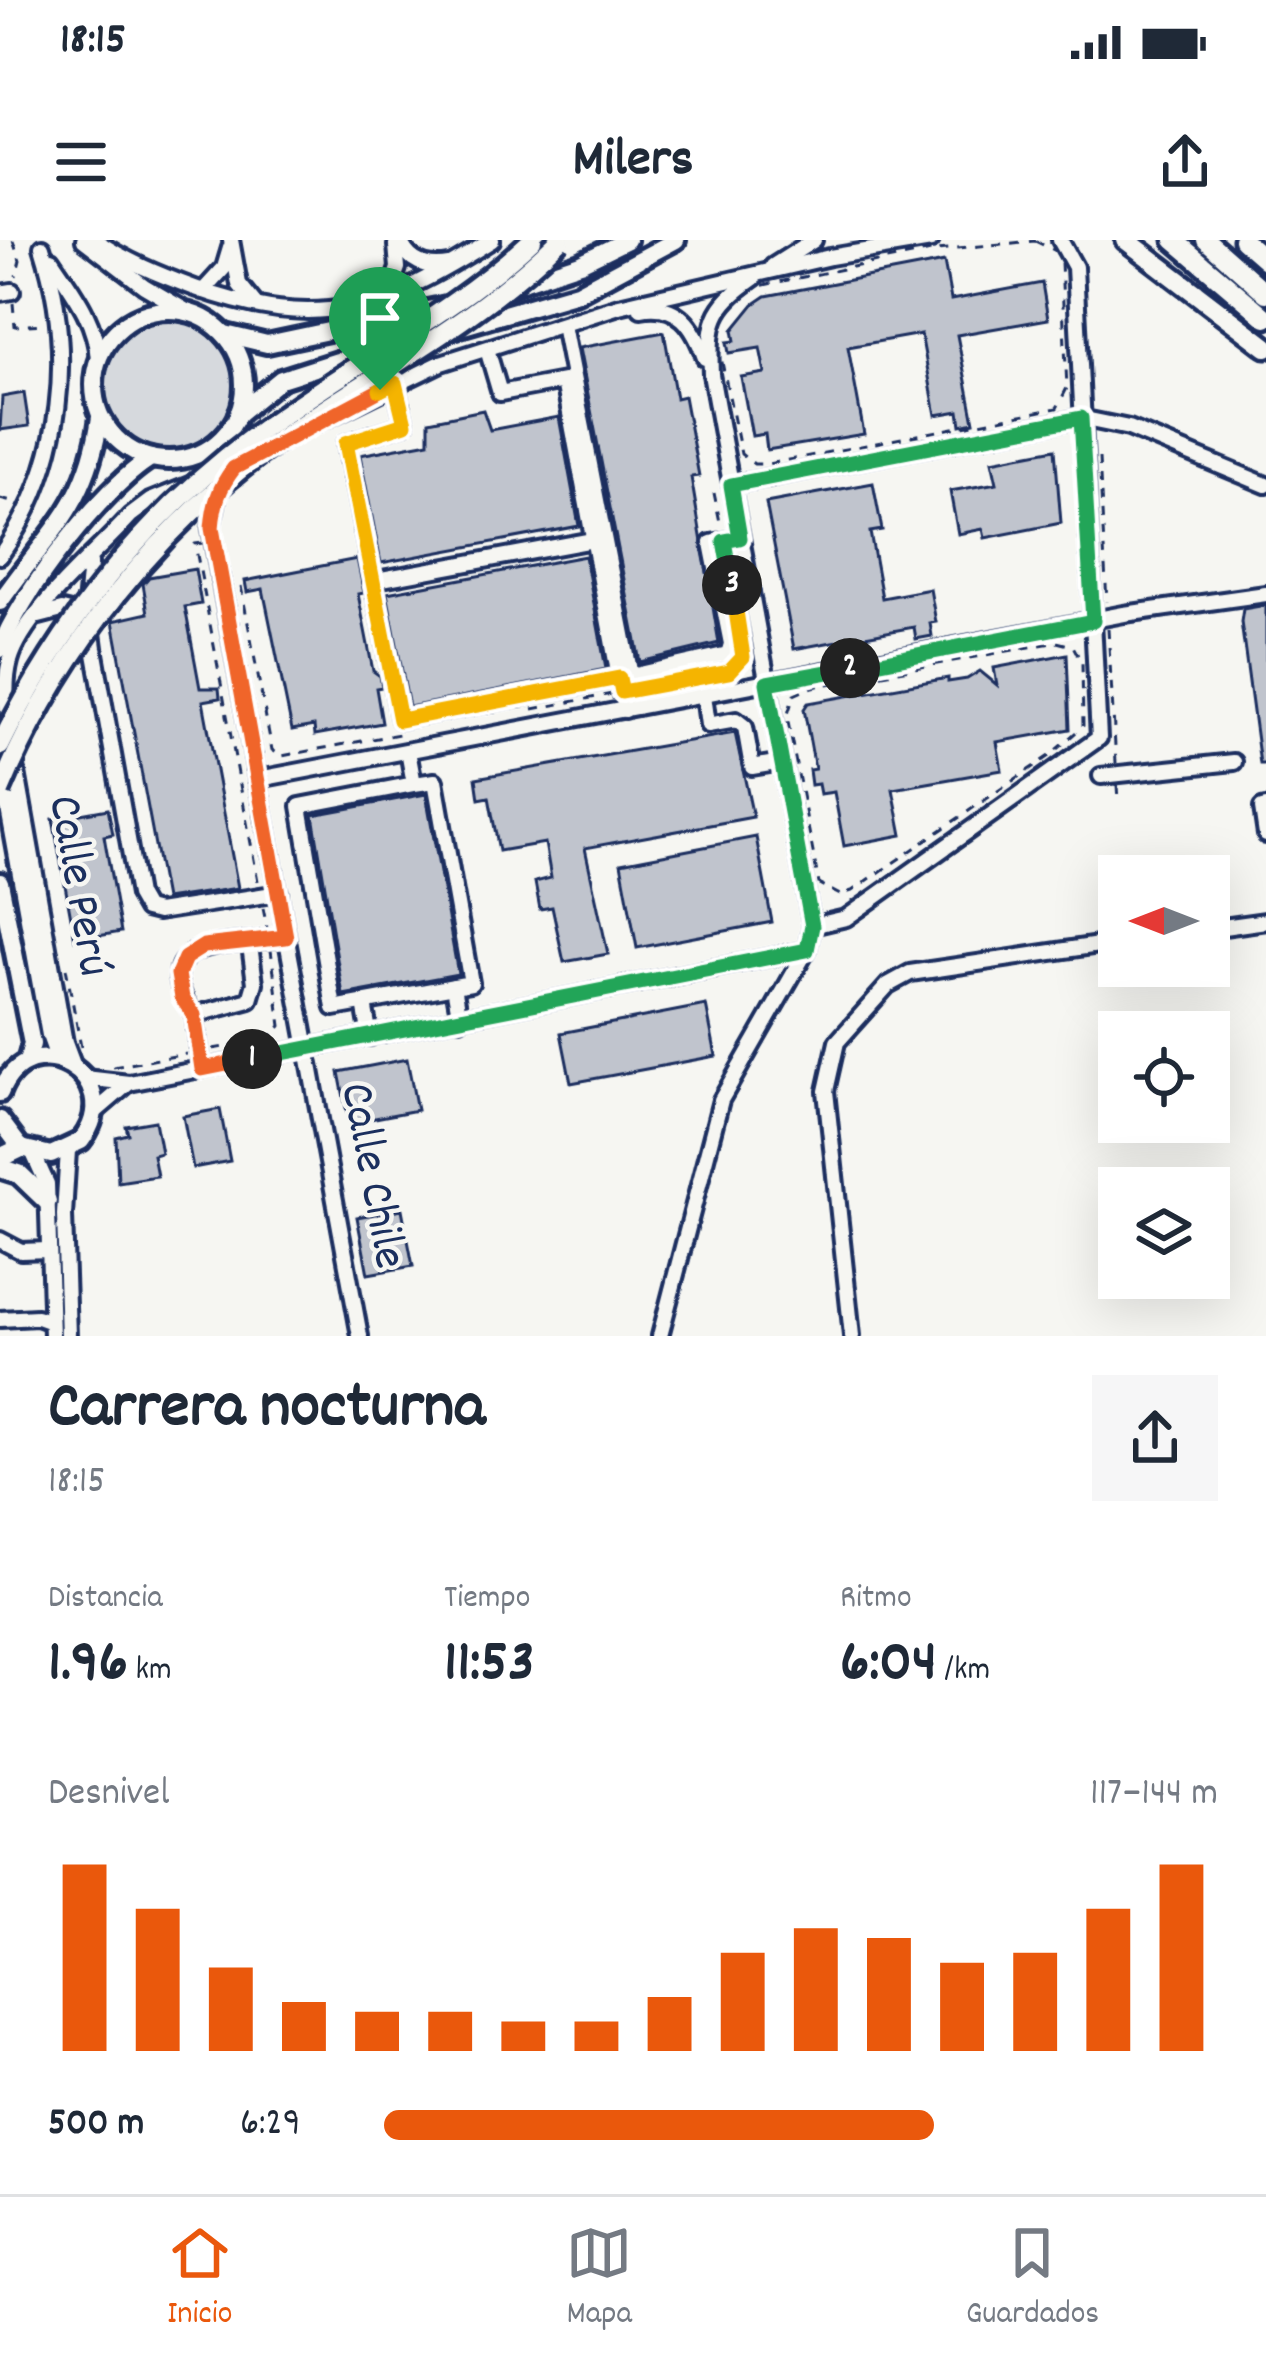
<!DOCTYPE html>
<html lang="es">
<meta charset="utf-8">
<style>
body{margin:0;font-family:Dekko,sans-serif;background:#f6f6f7;color:#1f2937;height:100vh;display:flex;flex-direction:column;font-size:45px;white-space:nowrap}
*{box-sizing:border-box;margin:0}
p{font-size:39px;color:#747a83}
.icon{flex:none;width:66px;height:66px;fill:none;stroke:currentColor;stroke-width:2;stroke-linecap:round;stroke-linejoin:round}
.map{position:relative;height:1096px;overflow:hidden}
.drawer{display:flex;flex-direction:column;background:#fff;flex:1}
.drawer>*{flex:none}
.needle{width:78px;rotate:270deg}
.fabs{position:absolute;left:1098px;top:615px;display:grid;gap:24px}
.fabs a{display:grid;place-items:center;width:132px;height:132px;border-radius:0px;background:#fff;box-shadow:0 12px 48px #0002;font-size:60px}
.pin{position:absolute;display:grid;place-items:center;width:102px;height:102px;color:#fff;margin:-123px -51px;border-radius:50% 50% 50% 0;rotate:-45deg;box-shadow:0 0 12px #0007}
.pin .icon{rotate:45deg}
.km{position:absolute;width:60px;height:60px;margin:-30px;border-radius:50%;background:#222;color:#fff;font-size:33px;line-height:60px;text-align:center}
.round{display:grid;place-items:center;flex:none;width:126px;height:126px;border-radius:0px;background:#f6f6f7}
.headline{display:flex;align-items:center;justify-content:space-between;height:204px;padding:0 48px}
h1{font-size:66px;font-weight:800;line-height:90px}
.metrics{display:grid;grid-template-columns:repeat(3,1fr);gap:18px;height:204px;padding:12px 48px}
.metrics div{display:grid;align-content:center}
.metrics b{font-size:60px;font-weight:800}
.metrics small{font-size:33px;font-weight:400}
.metrics p{font-size:33px}
.chart{height:336px;padding:24px 48px}
.chart p{display:flex;justify-content:space-between}
.chart svg{width:100%;height:216px;margin-top:12px;stroke:#ea580c;stroke-width:6}
ul{padding:0 48px;list-style:none;font-size:39px}
li{display:grid;grid-template-columns:192px 144px 1fr;align-items:center;height:90px}
li i{height:30px;border-radius:15px;background:#ea580c}
.status{display:flex;justify-content:space-between;align-items:center;height:84px;padding:0 60px;background:#fff;direction:ltr}
.status svg{height:33px;fill:currentColor}
header{display:flex;justify-content:space-between;align-items:center;height:156px;padding:0 48px;background:#fff;font-size:54px;font-weight:800}
.menu{display:flex;justify-content:space-around;align-items:center;height:168px;border-top:3px solid #e0e1e3;background:#fff;font-size:33px;color:#747a83}
.menu a{display:grid;justify-items:center;gap:6px}
.menu .on{color:#ea580c}
.map>svg:first-child{display:block}
.green{fill:#d6d9dd;stroke:#78849e;stroke-width:3}
.building{fill:#c0c4cd;stroke:#1b2f5e;stroke-width:3}
.lines{fill:none;stroke-linecap:round;stroke-linejoin:round}
.minor-casing{stroke:#1b2f5e;stroke-width:22}
.major-casing{stroke:#1b2f5e;stroke-width:26}
.highway-casing{stroke:#1b2f5e;stroke-width:27}
.path{stroke:#1b2f5e;stroke-width:3;stroke-dasharray:9 9;stroke-linecap:butt}
.minor{stroke:#f6f6f2;stroke-width:14}
.major{stroke:#f6f6f2;stroke-width:16}
.highway{stroke:#f6f6f2;stroke-width:18}
.highway-bridge-casing{stroke:#1b2f5e;stroke-width:27;stroke-linecap:butt}
.highway-bridge{stroke:#f6f6f2;stroke-width:18}
.split-1-casing{stroke:#fff;stroke-width:24}
.split-2-casing{stroke:#fff;stroke-width:24}
.split-3-casing{stroke:#fff;stroke-width:24}
.split-4-casing{stroke:#fff;stroke-width:24}
.split-1{stroke:#f0652b;stroke-width:15}
.split-2{stroke:#22a559;stroke-width:15}
.split-3{stroke:#22a559;stroke-width:15}
.split-4{stroke:#f5b400;stroke-width:15}
.labels{text-anchor:middle;dominant-baseline:central;stroke-width:9;stroke-linejoin:round;paint-order:stroke}
.street-label{font-size:48px;fill:#1b2f5e;stroke:#f6f6f2}
</style>
<div class="status"><b>18:15</b><svg viewBox="0 0 49 12"><path d="M0 12V9h3v3zM5 12V6h3v6zM10 12V3h3v9zM15 12V0h3v12zM26 1h20v11H26zM47 4h2v5h-2z"/></svg></div>
<header><svg class="icon" aria-label="menu" viewBox="0 0 24 24"><path d="M4 6h16M4 12h16M4 18h16"/></svg>Milers<svg class="icon" aria-label="share" viewBox="0 0 24 24"><path d="M12 15V3M7 8l5-5 5 5M5 13v7h14v-7"/></svg></header>
<div class="map">
<svg width="1266" height="1096" viewBox="0 0 1266 1096">
<rect width="100%" height="100%" fill="#f6f6f2"/>
<filter id="ink" filterUnits="userSpaceOnUse"><feTurbulence type="fractalNoise" baseFrequency=".00833" numOctaves="2"/><feDisplacementMap in="SourceGraphic" scale="24" xChannelSelector="R" yChannelSelector="G"/><feConvolveMatrix kernelMatrix="1 2 1 2 8 2 1 2 1" color-interpolation-filters="sRGB"/></filter>
<g filter="url(#ink)">
<!-- green -->
<circle class="green" cx="169" cy="144" r="68"/>
<!-- building -->
<g class="building">
<path d="M944,22L951,60L1042,43L1048,79L957,95L974,182L961,185L959,171L936,175L921,94L848,107L864,194L767,210L765,194L752,196L741,137L765,133L760,108L729,113L727,102L735,101L733,90L754,64L766,56Z"/>
<path d="M664,92L676,158L684,156L699,236L691,237L719,403L640,422L579,108Z"/>
<path d="M24,153L29,186L0,190L2,157Z"/>
<path d="M483,170L490,190L559,177L579,286L381,323L360,215L429,202V181Z"/>
<path d="M1055,209L1061,283L985,298L983,289L958,294L950,251L997,243L992,221Z"/>
<path d="M873,243L882,290L870,292L882,358L930,349L936,382L930,383L932,396L916,399L914,387L794,409L766,263Z"/>
<path d="M585,316L606,429L409,467L387,353Z"/>
<path d="M357,319L364,353L358,354L373,431L380,436L382,447L376,448L382,483L315,495L314,486L292,490L263,349L247,352L245,341Z"/>
<path d="M195,329L201,364L185,367L200,448H219L220,458L203,461L238,648L165,659L113,381L148,373L143,344L149,337Z"/>
<path d="M1266,365V524H1260L1241,382L1243,369Z"/>
<path d="M1067,414L1070,489L997,502L1002,530L893,549L902,595L844,606L834,552L820,554L818,544L811,545L809,530L815,529L804,469L808,463L948,438V442L967,439L980,431L997,445L994,428Z"/>
<path d="M735,493L753,577L585,608L608,714L564,722L552,667L540,669L535,642L551,638L545,603L499,611L489,557L479,559L476,538Z"/>
<path d="M426,554L458,734L343,755L313,575Z"/>
<path d="M108,569L113,594L104,596L121,692L75,700L53,579Z"/>
<path d="M756,597L772,682L637,708L621,623Z"/>
<path d="M706,765L716,816L571,843L561,793Z"/>
<path d="M407,819L417,870L349,883L339,832Z"/>
<path d="M220,869L230,921L193,928L183,876Z"/>
<path d="M155,881L161,913L153,915L157,936L118,942L116,897L128,894L126,886Z"/>
<path d="M402,969L413,1026L368,1034L357,977Z"/>
</g>
<g class="lines">
<defs>
<g id="minor">
<path d="M84,0L144,46L190,73"/>
<path d="M95,0C125,21 160,35 195,48C321,93 383,69 492,0"/>
<path d="M231,0L239,44L256,65"/>
<path d="M400,0C408,22 426,29 449,25"/>
<path d="M51,19C73,52 96,80 98,120"/>
<path d="M773,26L814,0"/>
<path d="M203,51L224,28L230,8"/>
<path d="M0,53L12,51"/>
<path d="M388,56L398,28L396,5"/>
<path d="M641,69C679,62 694,87 705,118"/>
<path d="M563,85L631,436"/>
<path d="M487,109L500,153L564,141L625,470"/>
<path d="M395,143L405,184L346,203L400,480L619,438"/>
<path d="M319,182L441,123L619,66L830,17L931,0"/>
<path d="M731,245L1080,178L1129,188L1266,245"/>
<path d="M220,246L211,288L360,1096"/>
<path d="M0,316C64,225 75,112 42,7"/>
<path d="M90,323L87,355L94,408L138,655L146,669L158,672L279,653"/>
<path d="M371,341L593,300"/>
<path d="M39,376L62,370L79,374L83,381"/>
<path d="M704,455L708,485L736,480L745,487L752,527L782,522"/>
<path d="M637,467L631,436L728,414L731,404L711,303L740,298"/>
<path d="M10,487C6,465 4,443 10,421C23,373 97,313 130,276L150,261L192,244"/>
<path d="M408,511L414,544L435,541L471,743L334,768L300,566L414,544"/>
<path d="M15,521L65,803L74,827"/>
<path d="M1101,536L1234,522"/>
<path d="M259,539L1124,374L1266,354"/>
<path d="M1266,567L1262,568L1266,595"/>
<path d="M812,686L846,678L1099,498L1075,27L1060,0"/>
<path d="M1209,689L1266,681"/>
<path d="M250,705L255,743L250,760L194,775C140,693 241,706 286,697"/>
<path d="M454,746L460,780"/>
<path d="M364,763L370,797"/>
<path d="M194,775L202,829"/>
<path d="M85,838L129,843L807,710"/>
<path d="M94,873L129,843"/>
<path d="M68,910L64,975L68,1096"/>
<path d="M33,913L47,944L52,1096"/>
<path d="M0,1000L21,1011L48,1010"/>
<path d="M0,1079L37,1077L51,1082"/>
<path d="M660,1096L721,860L807,710L812,686L711,134C709,83 711,68 754,38"/>
<path d="M852,1096L826,851L837,802L888,745L910,733L1119,702"/>
</g>
<g id="major">
<circle cx="169" cy="145" r="75"/>
<path d="M453,89L577,53L676,0"/>
<path d="M225,94L267,104L456,64L580,23L627,0"/>
<path d="M238,174L281,139L381,107"/>
<path d="M0,362C48,292 88,266 100,177"/>
<path d="M0,409C19,355 103,247 151,218"/>
<path d="M0,518L50,795L59,820"/>
<path d="M0,642L32,804L27,822"/>
<path d="M0,853C30,779 130,838 81,901L51,915L21,908L0,880"/>
</g>
<g id="highway">
<path d="M1126,0L1266,107"/>
<path d="M1174,0L1266,78"/>
<path d="M1206,0L1266,53"/>
<path d="M1243,0L1266,20"/>
<path d="M0,918L21,908"/>
<path d="M0,928L19,934L47,961"/>
</g>
</defs>
<!-- minor casing -->
<use href="#minor" class="minor-casing"/>
<!-- major casing -->
<use href="#major" class="major-casing"/>
<!-- highway casing -->
<use href="#highway" class="highway-casing"/>
<!-- path -->
<g class="path">
<path d="M13,0L20,20L16,36"/>
<path d="M1035,1L1056,11L1061,22L1067,148L1057,168L768,224H754L741,214L717,98L723,74L754,47L936,10Z"/>
<path d="M13,63L15,86L43,84"/>
<path d="M1099,218L1107,362"/>
<path d="M714,253L721,287"/>
<path d="M0,259L16,263"/>
<path d="M203,303L195,304L258,641"/>
<path d="M241,346L272,510L282,516L399,494"/>
<path d="M1108,389L1116,523"/>
<path d="M1057,402L1073,406L1082,423L1083,486L1049,516L852,651L840,655L819,644L787,477L794,455L812,447Z"/>
<path d="M645,448L729,432L738,427L743,414"/>
<path d="M533,469L612,454"/>
<path d="M1117,545L1118,561"/>
<path d="M263,668L267,688"/>
<path d="M66,728L81,807"/>
<path d="M213,809L268,799L281,786L271,710"/>
<path d="M113,827L186,814"/>
</g>
<!-- minor -->
<use href="#minor" class="minor"/>
<!-- major -->
<use href="#major" class="major"/>
<!-- highway -->
<use href="#highway" class="highway"/>
<defs>
<g id="highway-bridge">
<path d="M0,506C60,384 145,277 254,196C345,127 448,78 532,0"/>
<path d="M0,551C59,410 158,285 283,197C377,132 478,81 559,0"/>
</g>
</defs>
<!-- highway-bridge casing -->
<use href="#highway-bridge" class="highway-bridge-casing"/>
<!-- highway-bridge -->
<use href="#highway-bridge" class="highway-bridge"/>
</g>
</g>
<g class="lines" filter="url(#ink)">
<defs>
<path id="split-1" d="M252,819L202,829L194,775L182,758L178,734L185,718L204,706L286,697L212,288C214,264 219,247 234,228L380,150"/>
<path id="split-2" d="M252,819L807,710L812,686L767,443L850,428"/>
<path id="split-3" d="M732,345L724,301L740,298L731,245L1081,178L1093,381L850,428"/>
<path id="split-4" d="M380,150L395,143L405,184L346,203L400,480L619,438L622,452L729,432L743,417L732,345"/>
</defs>
<!-- split-1 casing -->
<use href="#split-1" class="split-1-casing"/>
<!-- split-2 casing -->
<use href="#split-2" class="split-2-casing"/>
<!-- split-3 casing -->
<use href="#split-3" class="split-3-casing"/>
<!-- split-4 casing -->
<use href="#split-4" class="split-4-casing"/>
<!-- split-1 -->
<use href="#split-1" class="split-1"/>
<!-- split-2 -->
<use href="#split-2" class="split-2"/>
<!-- split-3 -->
<use href="#split-3" class="split-3"/>
<!-- split-4 -->
<use href="#split-4" class="split-4"/>
</g>
<g class="labels">
<!-- street labels -->
<g class="street-label">
<text transform="translate(76 646) rotate(80)">Calle Perú</text>
<text transform="translate(370 936) rotate(79)">Calle Chile</text>
</g>
</g>
</svg>
<div class="fabs">
<a><svg class="needle" viewBox="-14 -14 28 28"><path d="M0-13l5 13h-10z" fill="#e53935"/><path d="M0 13l5-13h-10z" fill="#747a83"/></svg></a>
<a><svg class="icon" aria-label="locate" viewBox="0 0 24 24"><circle cx="12" cy="12" r="6"/><path d="M12 2v4M12 18v4M2 12h4M18 12h4"/></svg></a>
<a><svg class="icon" aria-label="layers" viewBox="0 0 24 24"><path d="M12 4l9 5-9 5-9-5zM3 14l9 5 9-5"/></svg></a>
</div>
<div class="pin" style="left:380px;top:150px;background:#1e9e55"><svg class="icon" aria-label="arrive" viewBox="0 0 24 24"><path d="M6 21V4h12l-3 4 3 4H6"/></svg></div>
<b class="km" style="left:252px;top:819px">1</b>
<b class="km" style="left:850px;top:428px">2</b>
<b class="km" style="left:732px;top:345px">3</b>
</div>
<section class="drawer">
<div class="headline"><div><h1>Carrera nocturna</h1><p>18:15</p></div><a class="round"><svg class="icon" aria-label="share" viewBox="0 0 24 24"><path d="M12 15V3M7 8l5-5 5 5M5 13v7h14v-7"/></svg></a></div>
<div class="metrics">
<div><p>Distancia</p><b>1.96<small> km</small></b></div>
<div><p>Tiempo</p><b>11:53</b></div>
<div><p>Ritmo</p><b>6:04<small> /km</small></b></div>
</div>
<div class="chart"><p><span>Desnivel</span>117–144 m</p>
<svg viewBox="0 0 160 44" preserveAspectRatio="none"><path d="M5 44V6M15 44V15M25 44V27M35 44V34M45 44V36M55 44V36M65 44V38M75 44V38M85 44V33M95 44V24M105 44V19M115 44V21M125 44V26M135 44V24M145 44V15M155 44V6"/></svg>
</div>
<ul>
<li><b>500 m</b>6:29<i style="width:66%"></i></li>
</ul>
</section>
<nav class="menu">
<a class="on"><svg class="icon" aria-label="home" viewBox="0 0 24 24"><path d="M3 11l9-7 9 7M6 9v11h12V9"/></svg>Inicio</a>
<a><svg class="icon" aria-label="map" viewBox="0 0 24 24"><path d="M3 6l6-2 6 2 6-2v14l-6 2-6-2-6 2zM9 4v14M15 6v14"/></svg>Mapa</a>
<a><svg class="icon" aria-label="saved" viewBox="0 0 24 24"><path d="M7 4h10v16l-5-4-5 4z"/></svg>Guardados</a>
</nav>
